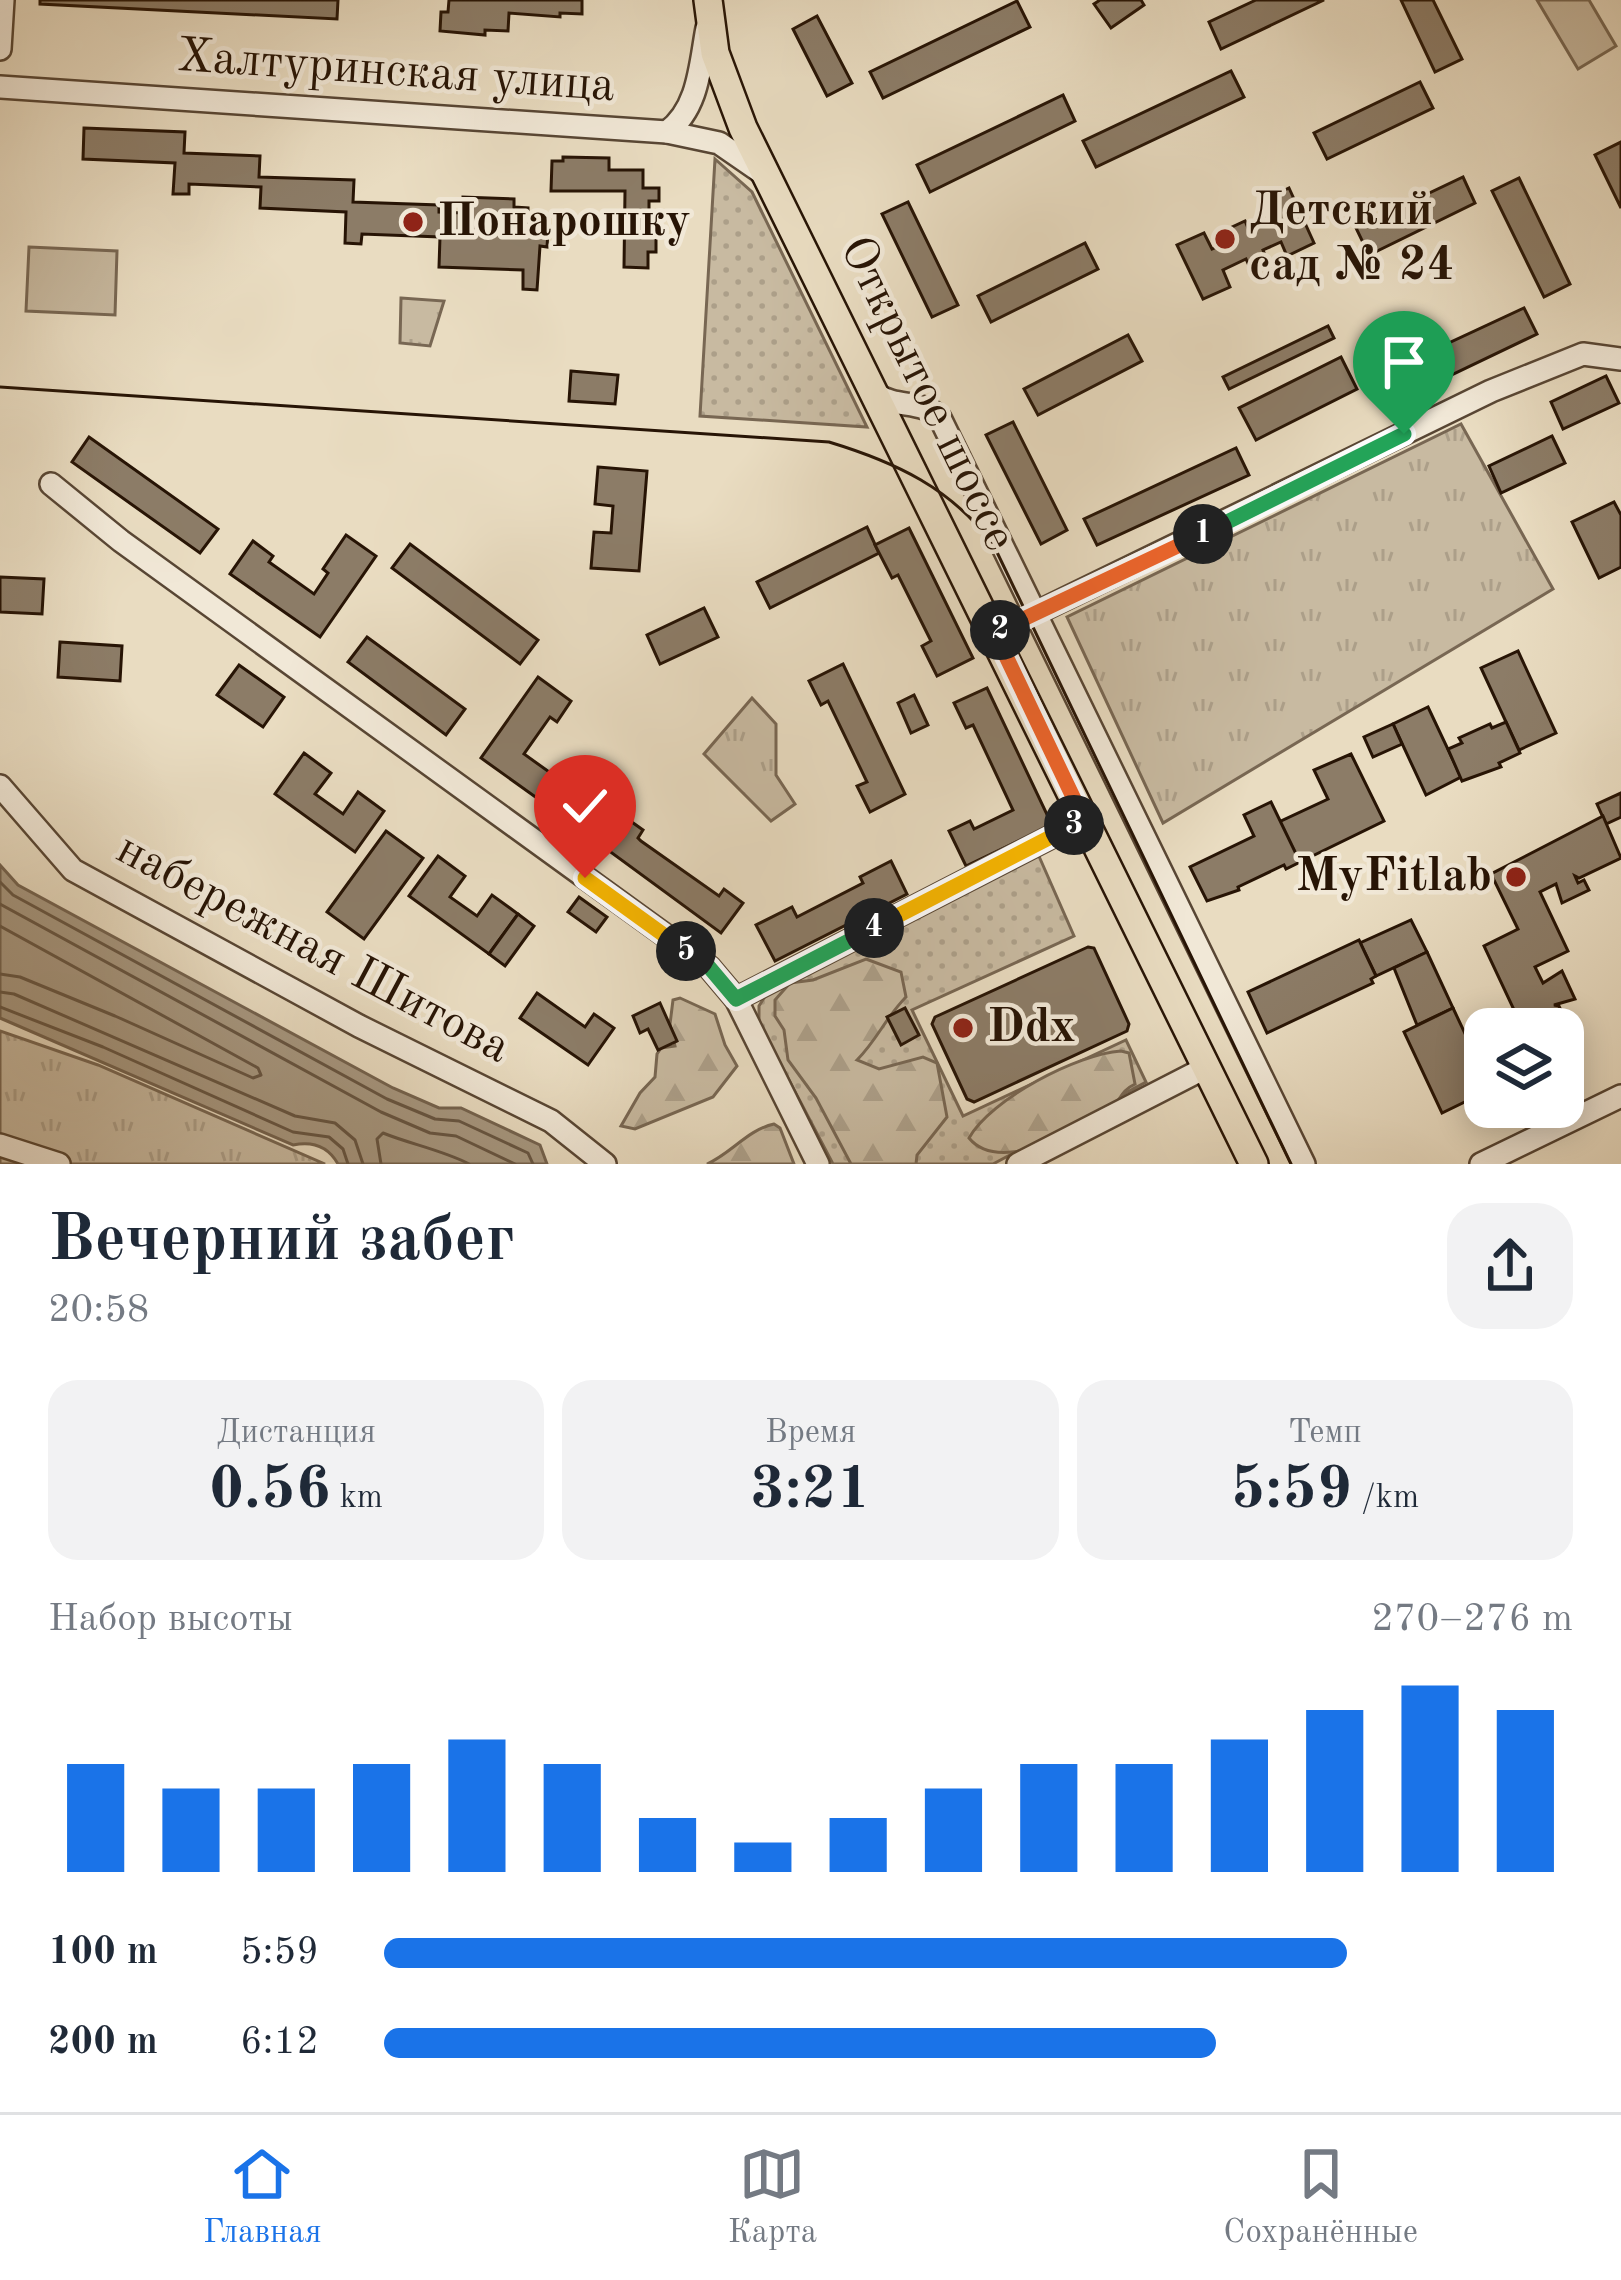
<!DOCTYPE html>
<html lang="ru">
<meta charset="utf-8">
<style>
body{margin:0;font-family:"Old Standard TT",serif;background:#f2f2f3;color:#1f2937;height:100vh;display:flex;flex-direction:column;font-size:45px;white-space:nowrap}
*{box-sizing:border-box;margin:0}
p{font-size:39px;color:#747a83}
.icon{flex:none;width:66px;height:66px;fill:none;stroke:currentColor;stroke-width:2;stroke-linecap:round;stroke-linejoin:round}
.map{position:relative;height:1164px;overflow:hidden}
.drawer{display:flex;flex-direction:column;background:#fff;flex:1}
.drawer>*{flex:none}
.buttons{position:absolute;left:1464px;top:1008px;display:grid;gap:24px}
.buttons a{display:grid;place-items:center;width:120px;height:120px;border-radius:24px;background:#fff;box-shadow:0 6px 30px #0003;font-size:60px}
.pin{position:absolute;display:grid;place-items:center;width:102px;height:102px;color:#fff;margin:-123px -51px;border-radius:50% 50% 50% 0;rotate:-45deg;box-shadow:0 0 12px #0007}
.pin .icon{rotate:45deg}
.km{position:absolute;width:60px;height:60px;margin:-30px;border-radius:50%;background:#222;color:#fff;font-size:33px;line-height:60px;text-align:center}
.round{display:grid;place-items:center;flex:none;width:126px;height:126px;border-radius:36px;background:#f2f2f3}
.head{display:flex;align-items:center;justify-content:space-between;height:204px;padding:0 48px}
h1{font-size:66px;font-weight:700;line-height:90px}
.figures{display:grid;grid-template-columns:repeat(3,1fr);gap:18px;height:204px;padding:12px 48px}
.figures div{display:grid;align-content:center;border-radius:30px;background:#f2f2f3;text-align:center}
.figures b{font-size:60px;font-weight:700}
.figures small{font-size:33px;font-weight:400}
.figures p{font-size:33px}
.chart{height:336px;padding:24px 48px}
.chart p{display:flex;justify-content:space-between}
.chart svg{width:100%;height:216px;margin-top:12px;stroke:#1a73e8;stroke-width:6}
ul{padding:0 48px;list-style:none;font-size:39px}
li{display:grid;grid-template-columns:192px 144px 1fr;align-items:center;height:90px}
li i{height:30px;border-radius:15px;background:#1a73e8}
.tab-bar{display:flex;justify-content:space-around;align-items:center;height:168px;border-top:3px solid #e0e1e3;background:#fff;font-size:33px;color:#747a83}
.tab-bar a{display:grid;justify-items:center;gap:6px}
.tab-bar .on{color:#1a73e8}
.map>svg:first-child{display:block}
.grass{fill:url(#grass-dots);stroke:#786753;stroke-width:3}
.forest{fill:url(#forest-firs);stroke:#786753;stroke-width:3}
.park{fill:url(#park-tufts);stroke:#786753;stroke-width:3}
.pitch{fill:#c8baa1;stroke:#786753;stroke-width:3}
.water{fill:#a79881;stroke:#74634f;stroke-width:3}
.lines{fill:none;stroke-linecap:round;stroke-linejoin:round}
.shore{stroke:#675643;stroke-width:3}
.building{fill:#8c7c67;stroke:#271405;stroke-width:3}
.minor-casing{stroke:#584634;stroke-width:26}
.major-casing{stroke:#271405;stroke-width:32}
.minor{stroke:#f1e8d7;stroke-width:21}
.major{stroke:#e9dcc1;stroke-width:27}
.tram{stroke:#271405;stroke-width:3}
.split-1-casing{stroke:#fff;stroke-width:24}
.split-2-casing{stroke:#fff;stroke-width:24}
.split-3-casing{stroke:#fff;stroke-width:24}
.split-4-casing{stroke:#fff;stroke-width:24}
.split-5-casing{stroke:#fff;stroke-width:24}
.split-6-casing{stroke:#fff;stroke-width:24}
.split-1{stroke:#22a559;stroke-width:15}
.split-2{stroke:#f0652b;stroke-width:15}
.split-3{stroke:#f0652b;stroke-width:15}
.split-4{stroke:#f5b400;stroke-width:15}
.split-5{stroke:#22a559;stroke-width:15}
.split-6{stroke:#f5b400;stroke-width:15}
.poi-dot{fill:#8f2418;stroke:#f1e8d7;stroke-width:4.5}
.labels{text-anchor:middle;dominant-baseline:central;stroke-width:9;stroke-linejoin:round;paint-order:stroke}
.street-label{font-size:48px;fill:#271405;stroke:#f1e8d7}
.poi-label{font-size:48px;font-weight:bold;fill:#271405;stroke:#f1e8d7;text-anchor:start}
</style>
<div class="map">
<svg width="1621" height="1164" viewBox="0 0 1621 1164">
<defs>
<pattern id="grass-dots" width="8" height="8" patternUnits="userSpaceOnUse" patternTransform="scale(3)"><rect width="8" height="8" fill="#c8baa1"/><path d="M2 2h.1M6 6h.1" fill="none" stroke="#ac9f89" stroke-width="1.8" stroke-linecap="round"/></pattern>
<pattern id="forest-firs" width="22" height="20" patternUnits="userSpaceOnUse" patternTransform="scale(3)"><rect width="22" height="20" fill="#c8baa1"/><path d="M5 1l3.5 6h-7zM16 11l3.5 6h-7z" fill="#ac9f89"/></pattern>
<pattern id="park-tufts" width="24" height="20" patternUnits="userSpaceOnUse" patternTransform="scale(3)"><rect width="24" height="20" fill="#c8baa1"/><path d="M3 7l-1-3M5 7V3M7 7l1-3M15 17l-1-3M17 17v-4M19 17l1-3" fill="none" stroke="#ac9f89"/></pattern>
</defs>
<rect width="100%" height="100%" fill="#e9dcc1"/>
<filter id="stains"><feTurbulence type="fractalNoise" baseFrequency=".00167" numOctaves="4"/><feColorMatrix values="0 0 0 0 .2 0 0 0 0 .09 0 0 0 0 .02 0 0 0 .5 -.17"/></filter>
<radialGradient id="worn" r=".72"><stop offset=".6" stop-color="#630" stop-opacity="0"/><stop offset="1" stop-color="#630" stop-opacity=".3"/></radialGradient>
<!-- grass -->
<g class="grass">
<path d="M715,159L752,192L867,427L700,416Z"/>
<path d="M1038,854L1074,936L912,1010L963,1116L1126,1040L1146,1082L993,1164H833L759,1023V1006L769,990Z"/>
</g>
<!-- forest -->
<g class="forest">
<path d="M866,959L901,972L906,997C886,1017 877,1040 857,1060L879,1069L923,1057L937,1063L947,1117L917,1155L916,1164H851L816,1098L788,1060L784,1030L775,1016V1000L790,983L813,980Z"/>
<path d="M680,998L715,1014L725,1045L737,1066L713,1097L635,1129L621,1126L640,1093L655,1077L657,1054L661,1048L675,1046L670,1024L673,1000Z"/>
<path d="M1121,1051L1129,1053L1135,1084C1120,1091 1120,1102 1109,1111C1098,1121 1080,1127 1067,1134C1036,1150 990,1164 969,1138C991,1099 1077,1054 1121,1051Z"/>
<path d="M774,1124L780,1128L794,1164H707C732,1153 747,1130 774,1124Z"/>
</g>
<!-- park -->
<g class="park">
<path d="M401,298L444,301L430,346L400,343Z"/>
<path d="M1461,424L1553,589L1163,823L1067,617Z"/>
<path d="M752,698L776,724V775L795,804L771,821L704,754Z"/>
<path d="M0,1031L98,1065L325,1164H0Z"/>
</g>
<!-- pitch -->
<g class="pitch">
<path d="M1537,0H1589L1616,46L1578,69Z"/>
<path d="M29,247L117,251L115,315L26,311Z"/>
</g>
<!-- water -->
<path class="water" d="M0,865L18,885L393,1088L439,1108H461L540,1145L547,1164H338C328,1146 312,1141 293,1145L0,1018Z"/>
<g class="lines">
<!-- shore -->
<g class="shore">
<path d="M0,882L13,895L387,1099L435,1119L459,1121L528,1153L533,1164"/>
<path d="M0,904L381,1112L430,1133L456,1136L515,1164"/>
<path d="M0,926L258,1068L261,1075L253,1078L115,1016L20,977L0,974"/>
<path d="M0,992L14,994L295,1116L335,1123L355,1140L363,1164"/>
<path d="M0,1007L103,1047L293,1132L329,1137L343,1149L348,1164"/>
<path d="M381,1164L377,1139L383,1133C410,1144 445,1151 469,1164"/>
</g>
</g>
<!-- building -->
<g class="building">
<path d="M40,0H338L337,19L40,4Z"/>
<path d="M449,0H582V14L560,13V17L509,13L508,31L485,30V35L440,31L441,12H448Z"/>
<path d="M1100,0H1141L1144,5L1111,28L1094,4Z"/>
<path d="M1256,0H1324L1221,49L1209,22Z"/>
<path d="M1401,0H1433L1462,59L1435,72Z"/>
<path d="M1017,1L1030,27L883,98L870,72Z"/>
<path d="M817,16L852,83L827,96L793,29Z"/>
<path d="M1231,71L1244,97L1096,167L1083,141Z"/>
<path d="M1420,82L1433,108L1327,159L1314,133Z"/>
<path d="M1063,95L1075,121L930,192L917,165Z"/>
<path d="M84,128L185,132L184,153L260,156L259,177L354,180L353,202L439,205V212L463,213V197L514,199V207L528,208V216H549L547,247L540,246L537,290L523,289V270L439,267L440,237L362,234L361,244L345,243L346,212L260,208L261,187L189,184V194H173L175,163L83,159Z"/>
<path d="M1621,142V208L1595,155Z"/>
<path d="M563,157L609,158V170H643V188H659V201H649V220H656V252H648V268L624,267L625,191H551L552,161H563Z"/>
<path d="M1463,177L1475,203L1369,255L1356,228Z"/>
<path d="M1519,178L1570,284L1544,297L1492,191Z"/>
<path d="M1289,188L1314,243L1287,256L1281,242L1263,250L1267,260L1250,268L1246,259L1223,270L1230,287L1203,299L1177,245L1204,233L1212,249L1235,239L1230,228L1245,221L1248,228L1270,218L1262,201Z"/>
<path d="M908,202L958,305L932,317L882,214Z"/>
<path d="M1085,243L1098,269L991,322L978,296Z"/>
<path d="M1524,308L1537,334L1393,403L1380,375Z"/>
<path d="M1328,326L1334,338L1229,389L1223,377Z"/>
<path d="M1128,335L1142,361L1038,415L1024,389Z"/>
<path d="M1341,357L1357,389L1256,440L1239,408Z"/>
<path d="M571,371L618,375L615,404L569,401Z"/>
<path d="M1606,376L1619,403L1563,429L1551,402Z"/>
<path d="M1013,422L1067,530L1041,544L986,435Z"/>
<path d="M1552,436L1565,463L1501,493L1489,466Z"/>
<path d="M89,437L218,529L200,553L72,462Z"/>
<path d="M1236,448L1249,475L1097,545L1084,519Z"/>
<path d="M598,467L647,471L639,571L591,568L594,532L611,533L613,506L595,504Z"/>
<path d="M1614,502L1621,515V567L1599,578L1572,522Z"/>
<path d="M867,527L879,553L770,608L757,582Z"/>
<path d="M909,528L973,658L937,676L922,646L931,641L898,575L892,578L875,545Z"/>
<path d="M346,535L376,556L320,637L230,574L253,541L273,556L269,562L314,594L328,573L323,569Z"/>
<path d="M410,544L538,640L520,664L392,568Z"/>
<path d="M0,577L44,579L42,614L0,612Z"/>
<path d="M704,608L718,637L660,664L647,635Z"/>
<path d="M367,637L465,709L446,735L348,662Z"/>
<path d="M60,642L122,646L120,681L58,677Z"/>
<path d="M1518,651L1556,733L1519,750L1481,668Z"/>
<path d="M843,664L905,794L870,812L857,786L867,782L828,701L821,705L809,681Z"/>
<path d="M239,665L284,697L263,727L217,695Z"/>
<path d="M538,677L571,701L557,722L550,717L524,754L566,784L570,778L590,792L569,821L481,758Z"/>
<path d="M987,688L1052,825L966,866L949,831L970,821L974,829L1013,810L973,725L966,728L954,703Z"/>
<path d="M914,695L928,725L911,733L898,703Z"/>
<path d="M1428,707L1461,777L1426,795L1393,724Z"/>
<path d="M1506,722L1520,753L1499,763L1501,767L1462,781L1448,749L1462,743L1459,738L1490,724L1492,728Z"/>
<path d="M1393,724L1402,744L1373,757L1364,737Z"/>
<path d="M304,753L331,773L315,794L343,814L358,792L384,811L355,852L275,794Z"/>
<path d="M1351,754L1384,821L1300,862L1279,822L1328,799L1314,770Z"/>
<path d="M1621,793V817L1606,824L1597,804Z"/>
<path d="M1271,802L1300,862L1286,869L1284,865L1238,887L1239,890L1207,901L1190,867L1254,836L1244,815Z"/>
<path d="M622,815L643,830L638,838L641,841L719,896L724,889L743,903L721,933L601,845Z"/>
<path d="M1603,816L1621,858L1579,878L1575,876L1578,883L1584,880L1589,890L1562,903L1556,884L1540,892L1568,951L1535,967L1543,983L1562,971L1575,999L1554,1005L1559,1006L1576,1043L1563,1049V1029H1523L1484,946L1518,929L1491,874Z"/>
<path d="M386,831L423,858L364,939L327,912Z"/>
<path d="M438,856L465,876L450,897L477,916L492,895L518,914L489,954L409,896Z"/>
<path d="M891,861L907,894L775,961L756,925L792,907L797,917L863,883L860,877Z"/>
<path d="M579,897L607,917L596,932L568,912Z"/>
<path d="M518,914L534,926L505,966L489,954Z"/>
<path d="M1411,920L1427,952L1376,976L1360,943Z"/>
<path d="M1359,940L1376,976L1371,979L1373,983L1267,1033L1248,992Z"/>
<path d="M1088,947L1094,948L1129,1024L1127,1031L974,1102L967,1099L932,1024L935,1017Z"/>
<path d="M1427,952L1453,1008L1417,1025L1394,968Z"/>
<path d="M537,993L585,1027L594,1014L614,1028L588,1065L520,1018Z"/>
<path d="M660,1003L677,1041L658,1050L648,1029L640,1033L633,1016Z"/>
<path d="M905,1008L919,1035L901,1045L887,1017Z"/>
<path d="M1453,1008L1485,1076V1092L1442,1113L1404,1032Z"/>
</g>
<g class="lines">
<defs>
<g id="minor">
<path d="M0,49L3,0"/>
<path d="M0,87L667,132L719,143L761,172"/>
<path d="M667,132C699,108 700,65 707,28"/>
<path d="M876,394C897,409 922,399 940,418L1304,1164"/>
<path d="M51,484L121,541L709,967L736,999L818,1164"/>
<path d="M995,633L1491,391L1583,354L1621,359"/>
<path d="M0,786L73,870L359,1026L551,1121L605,1164"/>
<path d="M736,999L1084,820"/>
<path d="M0,1145L59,1164"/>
<path d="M1018,1164L1207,1067"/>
<path d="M1481,1164L1621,1096"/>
</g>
<path id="major" d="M708,0L715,53L743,128L1254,1164"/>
</defs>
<!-- minor casing -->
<use href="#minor" class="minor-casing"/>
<!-- major casing -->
<use href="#major" class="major-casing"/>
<!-- minor -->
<use href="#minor" class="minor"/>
<!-- major -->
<use href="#major" class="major"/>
<!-- tram -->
<path class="tram" d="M0,387L829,442C895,462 952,488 994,546L1291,1164"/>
</g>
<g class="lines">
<defs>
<path id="split-1" d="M1203,534L1404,434"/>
<path id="split-2" d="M1000,630L1203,534"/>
<path id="split-3" d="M1000,630L995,633L1004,652L1084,820L1074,825"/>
<path id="split-4" d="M874,928L1074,825"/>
<path id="split-5" d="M686,951L709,967L736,999L874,928"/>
<path id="split-6" d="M585,878L686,951"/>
</defs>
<!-- split-1 casing -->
<use href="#split-1" class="split-1-casing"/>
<!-- split-2 casing -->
<use href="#split-2" class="split-2-casing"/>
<!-- split-3 casing -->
<use href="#split-3" class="split-3-casing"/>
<!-- split-4 casing -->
<use href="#split-4" class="split-4-casing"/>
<!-- split-5 casing -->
<use href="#split-5" class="split-5-casing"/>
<!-- split-6 casing -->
<use href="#split-6" class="split-6-casing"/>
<!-- split-1 -->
<use href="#split-1" class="split-1"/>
<!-- split-2 -->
<use href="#split-2" class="split-2"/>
<!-- split-3 -->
<use href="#split-3" class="split-3"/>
<!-- split-4 -->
<use href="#split-4" class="split-4"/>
<!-- split-5 -->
<use href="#split-5" class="split-5"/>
<!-- split-6 -->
<use href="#split-6" class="split-6"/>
</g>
<!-- markers -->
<g class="poi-dot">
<circle cx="413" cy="222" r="12"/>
<circle cx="1225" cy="239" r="12"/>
<circle cx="1516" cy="877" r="12"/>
<circle cx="963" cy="1028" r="12"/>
</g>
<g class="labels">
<!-- street labels -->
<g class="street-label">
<text transform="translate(396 72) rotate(4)">Халтуринская улица</text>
<text transform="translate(927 394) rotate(64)">Открытое шоссе</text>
<text transform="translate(313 949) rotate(28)">набережная Шитова</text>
</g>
<!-- poi labels -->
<g class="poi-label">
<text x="1249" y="211">Детский<tspan x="1249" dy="55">сад № 24</tspan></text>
<text x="437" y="222">Понарошку</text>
<text x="1492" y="877" text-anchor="end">MyFitlab</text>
<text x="987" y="1028">Ddx</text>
</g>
</g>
<rect width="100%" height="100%" filter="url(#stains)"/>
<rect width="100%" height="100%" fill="url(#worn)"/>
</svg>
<div class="buttons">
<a><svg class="icon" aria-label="layers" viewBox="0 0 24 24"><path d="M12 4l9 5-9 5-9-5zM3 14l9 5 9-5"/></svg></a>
</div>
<div class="pin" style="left:1404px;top:434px;background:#1e9e55"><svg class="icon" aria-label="arrive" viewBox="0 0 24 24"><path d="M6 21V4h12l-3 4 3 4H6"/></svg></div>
<div class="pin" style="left:585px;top:878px;background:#d93025"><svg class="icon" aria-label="check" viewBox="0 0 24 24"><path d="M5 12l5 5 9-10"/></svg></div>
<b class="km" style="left:1203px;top:534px">1</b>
<b class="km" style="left:1000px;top:630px">2</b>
<b class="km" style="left:1074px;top:825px">3</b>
<b class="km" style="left:874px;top:928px">4</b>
<b class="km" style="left:686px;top:951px">5</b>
</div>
<section class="drawer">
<div class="head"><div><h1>Вечерний забег</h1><p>20:58</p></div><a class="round"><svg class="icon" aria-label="share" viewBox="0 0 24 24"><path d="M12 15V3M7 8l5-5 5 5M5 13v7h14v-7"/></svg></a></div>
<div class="figures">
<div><p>Дистанция</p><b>0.56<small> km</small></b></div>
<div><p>Время</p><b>3:21</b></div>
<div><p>Темп</p><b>5:59<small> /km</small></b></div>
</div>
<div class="chart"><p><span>Набор высоты</span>270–276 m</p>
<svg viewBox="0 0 160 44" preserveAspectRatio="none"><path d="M5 44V22M15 44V27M25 44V27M35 44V22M45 44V17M55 44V22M65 44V33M75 44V38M85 44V33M95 44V27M105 44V22M115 44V22M125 44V17M135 44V11M145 44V6M155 44V11"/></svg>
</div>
<ul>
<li><b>100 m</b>5:59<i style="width:81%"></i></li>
<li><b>200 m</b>6:12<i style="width:70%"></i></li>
</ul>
</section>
<nav class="tab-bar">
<a class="on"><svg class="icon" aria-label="home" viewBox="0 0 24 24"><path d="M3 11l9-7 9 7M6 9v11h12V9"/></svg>Главная</a>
<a><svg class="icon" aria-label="map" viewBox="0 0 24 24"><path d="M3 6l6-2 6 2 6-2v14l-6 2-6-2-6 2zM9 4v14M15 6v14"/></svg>Карта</a>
<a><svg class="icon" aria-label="saved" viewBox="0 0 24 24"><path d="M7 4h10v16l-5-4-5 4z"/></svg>Сохранённые</a>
</nav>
